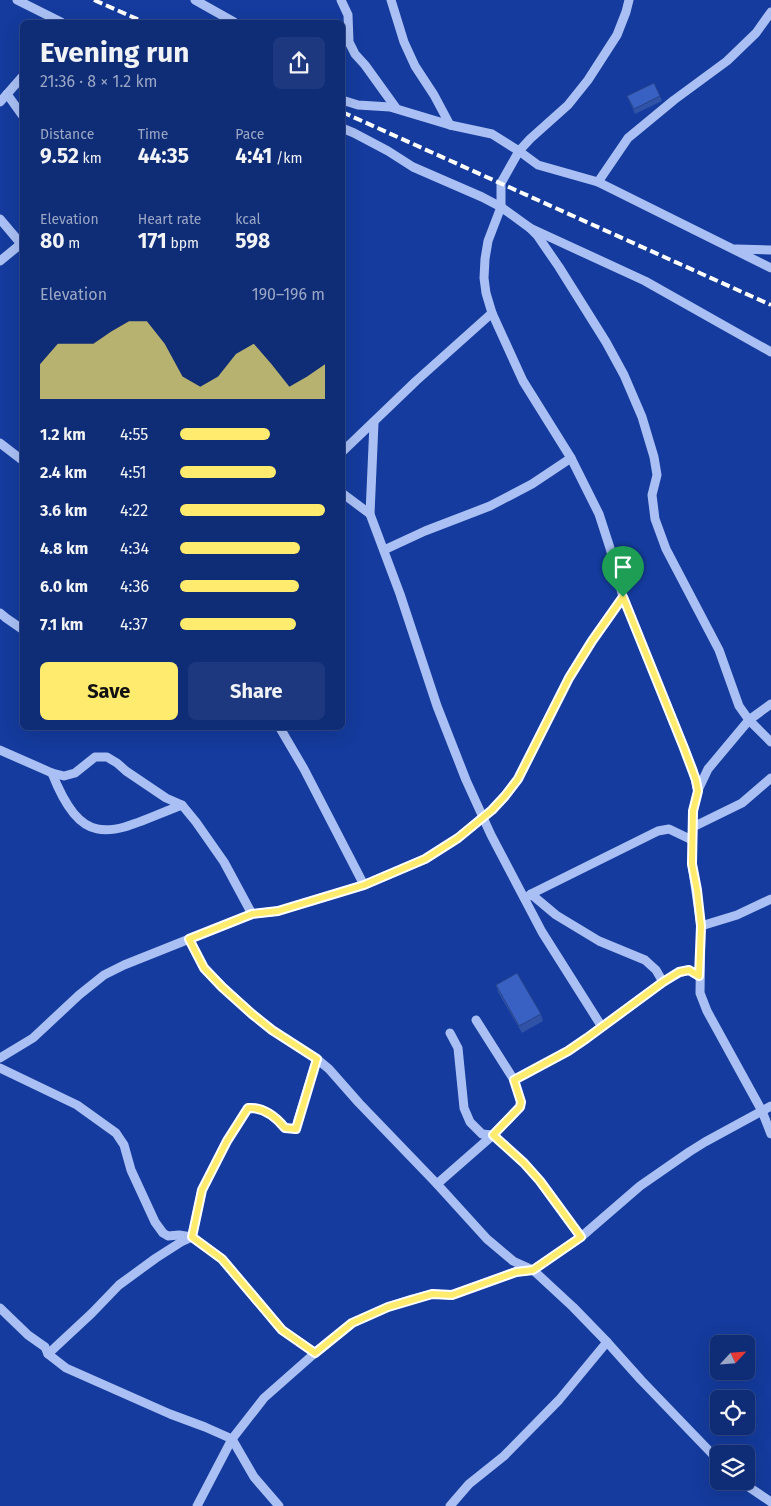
<!DOCTYPE html>
<meta charset="utf-8">
<style>
body{margin:0;font-family:"Fira Sans",sans-serif;background:#1d387e;color:#f1f3f6;height:100vh;display:flex;flex-direction:column;font-size:19px;white-space:nowrap}
*{box-sizing:border-box;margin:0}
p{font-size:16px;color:#9ba7c5}
.icon{flex:none;width:28px;height:28px;fill:none;stroke:currentColor;stroke-width:2;stroke-linecap:round;stroke-linejoin:round}
.map{position:relative;flex:1;overflow:hidden}
.side{position:absolute;left:20px;top:20px;width:325px;height:710px;display:flex;flex-direction:column;background:#0f2c76;border-radius:8px;box-shadow:0 5px 20px #0002,0 0 0 1px #2f4888}
.side>*{flex:none}
.needle{width:32px;rotate:64deg}
.tools{position:absolute;left:710px;top:1335px;display:grid;gap:10px}
.tools a{display:grid;place-items:center;width:45px;height:45px;border-radius:8px;background:#0f2c76;box-shadow:0 5px 20px #0002,0 0 0 1px #2f4888;font-size:25px}
.pin{position:absolute;display:grid;place-items:center;width:42px;height:42px;color:#fff;margin:-51px -21px;border-radius:50% 50% 50% 0;rotate:-45deg;box-shadow:0 0 5px #0007}
.pin .icon{rotate:45deg}
.round{display:grid;place-items:center;flex:none;width:52px;height:52px;border-radius:8px;background:#1d387e}
.head{display:flex;align-items:center;justify-content:space-between;height:85px;padding:0 20px}
h1{font-size:28px;font-weight:700;line-height:38px}
.stats{display:grid;grid-template-columns:repeat(3,1fr);gap:8px;height:85px;padding:5px 20px}
.stats div{display:grid;align-content:center}
.stats b{font-size:21px;font-weight:700}
.stats small{font-size:14px;font-weight:400}
.stats p{font-size:14px}
.chart{height:140px;padding:10px 20px}
.chart p{display:flex;justify-content:space-between}
.chart svg{width:100%;height:90px;margin-top:5px;fill:#ffeb6d;opacity:.7}
.primary-button{display:flex;gap:10px;margin-top:auto;padding:10px 20px}
.primary-button a{flex:1;height:58px;border-radius:8px;background:#ffeb6d;color:#111;font-size:20px;font-weight:700;line-height:58px;text-align:center}
.primary-button a+a{background:#1d387e;color:#f1f3f6}
ul{padding:0 20px;list-style:none;font-size:16px}
li{display:grid;grid-template-columns:80px 60px 1fr;align-items:center;height:38px}
li i{height:12px;border-radius:6px;background:#ffeb6d}
.map>svg:first-child{display:block}
.lines{fill:none;stroke-linecap:round;stroke-linejoin:round}
.minor{stroke:#aac0f4;stroke-width:9}
.rail{stroke:#fff;stroke-width:4;stroke-dasharray:9 4;stroke-linecap:butt}
.wall{fill:#3053a8}
.building{fill:#3861c3;stroke:#274488}
.route-casing{stroke:#fff;stroke-width:10}
.route{stroke:#ffeb6d;stroke-width:6}
</style>
<div class="map">
<svg width="771" height="1506" viewBox="0 0 771 1506">
<rect width="100%" height="100%" fill="#143b9d"/>
<g class="lines">
<!-- minor -->
<g class="minor">
<path d="M17,0L61,22"/>
<path d="M195,0L234,22"/>
<path d="M341,0L348,15L349,42L355,54L365,65L396,108"/>
<path d="M391,0L404,42L415,66L434,95L450,125"/>
<path d="M629,0L626,12L617,35L588,80L568,105L530,139L519,151L501,183V207L488,241L485,259L484,278L486,293L492,313L523,381L571,458L599,514L610,548L623,597L693,770L698,791L693,811L692,864L701,926L700,993L707,1011L762,1111L771,1134"/>
<path d="M7,94L22,115"/>
<path d="M342,100L358,105L390,107L450,125L492,134L519,151L538,165L598,182L771,268"/>
<path d="M0,102L22,77"/>
<path d="M342,128L354,133L388,151L413,167L482,197L501,207L530,228L645,281L771,352"/>
<path d="M598,182L628,138L674,100L727,61L756,33L771,12"/>
<path d="M0,219L22,245"/>
<path d="M530,228L537,235L559,267L606,342L624,375L642,417L654,457L657,475L652,495L655,519L666,549L719,650L739,706L749,720L771,742"/>
<path d="M736,249L771,250"/>
<path d="M0,261L22,243"/>
<path d="M374,423L370,514L400,594L437,706L466,780L491,835L542,932L602,1027"/>
<path d="M0,443L22,460"/>
<path d="M342,452L416,381L492,313"/>
<path d="M342,493L370,514"/>
<path d="M384,550L425,531L490,506L532,484L571,458"/>
<path d="M0,613L6,618L22,629"/>
<path d="M280,728L304,769L364,885"/>
<path d="M0,750L52,773L64,776L75,773L95,757H107L117,763L126,771L166,798L182,805L196,822L224,862L252,914"/>
<path d="M52,773C85,857 116,830 182,805"/>
<path d="M698,790L708,769L749,720L771,704"/>
<path d="M693,827L742,803L771,778"/>
<path d="M531,894L556,915L599,941L645,960L656,970L663,982"/>
<path d="M525,899L531,894L658,831L669,829L692,840"/>
<path d="M701,926L737,915L771,899"/>
<path d="M189,939L204,968L223,987L252,1014L272,1030L317,1059L329,1069L359,1103L437,1184L487,1239L513,1261L533,1270L573,1307L607,1342L641,1380L719,1461"/>
<path d="M476,1020L514,1080"/>
<path d="M450,1033L458,1048L464,1108L470,1122L482,1134L493,1135L524,1163L540,1181L581,1237"/>
<path d="M0,1058L33,1038L79,995L104,975L124,965L252,914L278,911L364,885L425,859L458,838L492,810L505,796L518,779L569,678L592,641L623,597"/>
<path d="M0,1068L77,1105L116,1133L124,1145L131,1170L155,1222L163,1233L168,1236L179,1235L192,1237L222,1259L282,1330L315,1353"/>
<path d="M437,1184L493,1135L520,1107L521,1102L514,1080L568,1051L587,1038L663,982L679,973L689,970L699,976"/>
<path d="M0,1308L28,1335L45,1347L48,1354L66,1368L170,1414L205,1427L232,1439L254,1477L279,1506"/>
<path d="M48,1354L92,1313L119,1285L156,1258L181,1242L192,1237L202,1190L227,1141L248,1108C263,1107 276,1117 285,1128L296,1129L298,1120L317,1059"/>
<path d="M740,1481L771,1502"/>
<path d="M197,1506L232,1439L264,1398L315,1353L352,1323L388,1307L412,1299L432,1294L452,1295L515,1272L533,1270L581,1237L640,1186L689,1152L705,1142L771,1106"/>
<path d="M450,1506L469,1484L504,1456L559,1400L607,1342"/>
</g>
<!-- rail -->
<g class="rail">
<path d="M94,0L144,22"/>
<path d="M342,112L771,305"/>
</g>
</g>
<!-- wall -->
<g class="wall">
<path d="M627,96H660L662,101L635,114Z"/>
<path d="M496,985L541,1014L543,1021L522,1033L498,992Z"/>
</g>
<!-- building -->
<g class="building">
<path d="M654,83L660,96L634,109L627,96Z"/>
<path d="M517,973L541,1014L519,1026L496,985Z"/>
</g>
<g class="lines">
<defs>
<path id="route" d="M623,597L684,748L696,780L698,791L693,811L692,864L697,890L701,926L699,976L689,970L679,972L663,982L587,1038L568,1051L514,1080L521,1102L520,1107L493,1135L524,1163L540,1181L581,1237L533,1270L516,1272L452,1295L432,1294L388,1307L352,1323L315,1353L282,1330L222,1259L192,1237L202,1190L227,1141L248,1108C263,1107 276,1117 285,1128L296,1129L317,1059L272,1030L252,1014L222,987L204,968L189,939L252,914L278,911L364,885L425,859L458,838L492,810L505,796L518,779L569,678L592,641Z"/>
</defs>
<!-- route casing -->
<use href="#route" class="route-casing"/>
<!-- route -->
<use href="#route" class="route"/>
</g>
</svg>
<div class="tools">
<a><svg class="needle" viewBox="-14 -14 28 28"><path d="M0-13l5 13h-10z" fill="#e53935"/><path d="M0 13l5-13h-10z" fill="#9ba7c5"/></svg></a>
<a><svg class="icon" aria-label="locate" viewBox="0 0 24 24"><circle cx="12" cy="12" r="6"/><path d="M12 2v4M12 18v4M2 12h4M18 12h4"/></svg></a>
<a><svg class="icon" aria-label="layers" viewBox="0 0 24 24"><path d="M12 4l9 5-9 5-9-5zM3 14l9 5 9-5"/></svg></a>
</div>
<div class="pin" style="left:623px;top:597px;background:#1e9e55"><svg class="icon" aria-label="arrive" viewBox="0 0 24 24"><path d="M6 21V4h12l-3 4 3 4H6"/></svg></div>
<section class="side">
<div class="head"><div><h1>Evening run</h1><p>21:36 · 8 × 1.2 km</p></div><a class="round"><svg class="icon" aria-label="share" viewBox="0 0 24 24"><path d="M12 15V3M7 8l5-5 5 5M5 13v7h14v-7"/></svg></a></div>
<div class="stats">
<div><p>Distance</p><b>9.52<small> km</small></b></div>
<div><p>Time</p><b>44:35</b></div>
<div><p>Pace</p><b>4:41<small> /km</small></b></div>
</div>
<div class="stats">
<div><p>Elevation</p><b>80<small> m</small></b></div>
<div><p>Heart rate</p><b>171<small> bpm</small></b></div>
<div><p>kcal</p><b>598</b></div>
</div>
<div class="chart"><p><span>Elevation</span>190–196 m</p>
<svg viewBox="0 0 160 44" preserveAspectRatio="none"><path d="M0 44V27L10 17L20 17L30 17L40 11L50 6L60 6L70 17L80 33L90 38L100 33L110 22L120 17L130 27L140 38L150 33L160 27V44z"/></svg>
</div>
<ul>
<li><b>1.2 km</b>4:55<i style="width:62%"></i></li>
<li><b>2.4 km</b>4:51<i style="width:66%"></i></li>
<li><b>3.6 km</b>4:22<i style="width:100%"></i></li>
<li><b>4.8 km</b>4:34<i style="width:83%"></i></li>
<li><b>6.0 km</b>4:36<i style="width:82%"></i></li>
<li><b>7.1 km</b>4:37<i style="width:80%"></i></li>
</ul>
<div class="primary-button"><a>Save</a><a>Share</a></div>
</section>
</div>
